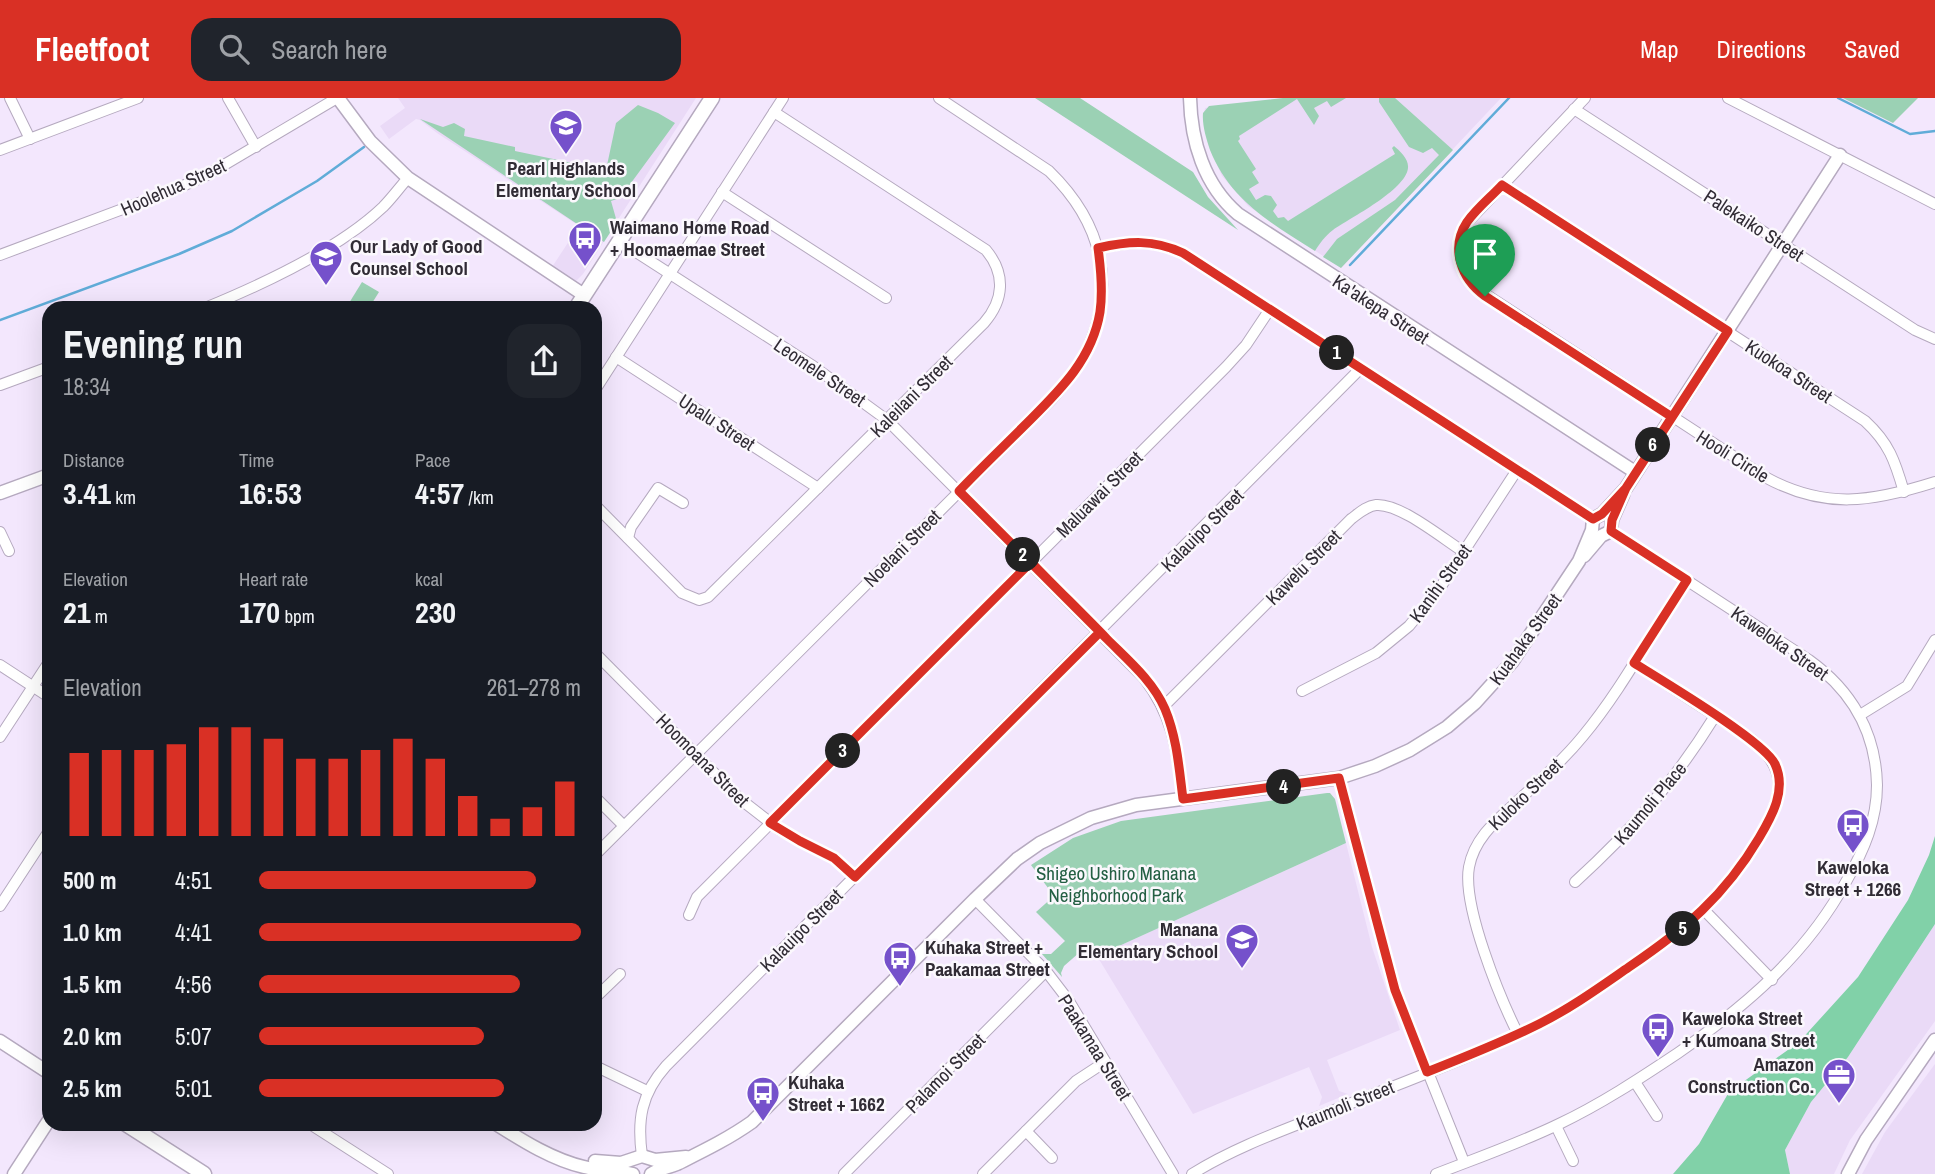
<!DOCTYPE html>
<meta charset="utf-8">
<style>
body{margin:0;font-family:"Archivo Narrow",sans-serif;background:#20242c;color:#f1f3f6;height:100vh;display:flex;flex-direction:column;font-size:26px;white-space:nowrap}
*{box-sizing:border-box;margin:0}
p{font-size:23px;color:#9ea1a6}
.icon{flex:none;width:38px;height:38px;fill:none;stroke:currentColor;stroke-width:2;stroke-linecap:round;stroke-linejoin:round}
.map{position:relative;flex:1;overflow:hidden}
.side{position:absolute;left:42px;top:203px;width:560px;height:830px;display:flex;flex-direction:column;background:#171b24;border-radius:21px;box-shadow:0 7px 28px #0002}
.side>*{flex:none}
.pin{position:absolute;display:grid;place-items:center;width:60px;height:60px;color:#fff;margin:-72px -30px;border-radius:50% 50% 50% 0;rotate:-45deg;box-shadow:0 0 7px #0007}
.pin .icon{rotate:45deg}
.km{position:absolute;width:35px;height:35px;margin:-18px;border-radius:50%;background:#222;color:#fff;font-size:19px;line-height:35px;text-align:center}
.round{display:grid;place-items:center;flex:none;width:74px;height:74px;border-radius:21px;background:#20242c}
.head{display:flex;align-items:center;justify-content:space-between;height:119px;padding:0 21px}
h1{font-size:38px;font-weight:700;line-height:52px}
.stats{display:grid;grid-template-columns:repeat(3,1fr);gap:10px;height:119px;padding:7px 21px}
.stats div{display:grid;align-content:center}
.stats b{font-size:30px;font-weight:700}
.stats small{font-size:19px;font-weight:400}
.stats p{font-size:19px}
.chart{height:196px;padding:14px 21px}
.chart p{display:flex;justify-content:space-between}
.chart svg{width:100%;height:126px;margin-top:7px;stroke:#d93025;stroke-width:6}
ul{padding:0 21px;list-style:none;font-size:23px}
li{display:grid;grid-template-columns:112px 84px 1fr;align-items:center;height:52px}
li i{height:18px;border-radius:9px;background:#d93025}
header{display:flex;align-items:center;gap:42px;box-sizing:border-box;height:98px;padding:0 35px;background:#d93025;color:#fff}
header strong{font-size:33px}
nav{display:flex;gap:38px;margin-inline-start:auto;font-size:24px}
.search{width:490px;height:63px;background:#20242c;display:flex;align-items:center;gap:18px;box-sizing:border-box;padding:0 24px;border-radius:21px;color:#9ea1a6;font-size:26px}
.map>svg:first-child{display:block}
.built{fill:#eadaf7}
.green{fill:#9bd1b4}
.forest{fill:#81d1a8}
.lines{fill:none;stroke-linecap:round;stroke-linejoin:round}
.stream{stroke:#60acd8;stroke-width:2.5}
.minor-casing{stroke:#b5a9bf;stroke-width:12}
.tertiary-casing{stroke:#b5a9bf;stroke-width:15}
.secondary-casing{stroke:#b5a9bf;stroke-width:17}
.minor{stroke:#fff;stroke-width:10}
.tertiary{stroke:#fff;stroke-width:12}
.secondary{stroke:#fff;stroke-width:14}
.route-casing{stroke:#fff;stroke-width:14}
.route{stroke:#d93025;stroke-width:9}
.labels{text-anchor:middle;dominant-baseline:central;stroke-width:5;stroke-linejoin:round;paint-order:stroke}
.poi-label{font-size:19px;font-weight:bold;fill:#312c35;stroke:#fbf8fd;text-anchor:start}
.street-label{font-size:19px;fill:#312c35;stroke:#fbf8fd}
.park-label{font-size:19px;fill:#235f43;stroke:#fbf8fd}
</style>
<header>
<strong>Fleetfoot</strong>
<div class="search"><svg class="icon" aria-label="search" viewBox="0 0 24 24"><circle cx="10" cy="10" r="6"/><path d="M15 15l6 6"/></svg>Search here</div>
<nav><a>Map</a><a>Directions</a><a>Saved</a></nav>
</header>
<div class="map">
<svg width="1935" height="1076" viewBox="0 0 1935 1076">
<rect width="100%" height="100%" fill="#f3e7fd"/>
<!-- built -->
<g class="built">
<path d="M398,0H696L583,176L576,183L552,169L579,128L437,35L420,22L416,21L389,41L380,28L405,10Z"/>
<path d="M1283,0H1501L1341,170L1248,108L1222,78L1209,49L1203,20L1205,10Z"/>
<path d="M1346,745L1372,849L1400,932L1327,962L1339,993L1348,996L1319,1008L1322,999L1309,969L1193,1016L1097,858Z"/>
<path d="M1935,826V923L1850,1042L1834,1076H1790L1785,1052L1811,1004L1848,959Z"/>
<path d="M1935,966V1076H1862L1885,1034Z"/>
</g>
<!-- green -->
<g class="green">
<path d="M1035,0H1080L1193,74L1208,99L1238,132Z"/>
<path d="M1283,0H1346L1331,9L1327,3L1314,10L1319,18L1314,27L1297,1L1239,38L1240,41L1238,43L1256,71L1252,74L1259,85L1249,91L1256,102L1265,97L1271,98L1277,107L1273,113L1278,120L1284,119L1288,123L1395,56L1392,50L1394,48C1400,53 1409,61 1408,70C1406,92 1350,120 1333,132C1325,138 1320,145 1315,153C1272,126 1230,102 1210,52C1206,40 1202,27 1203,15L1209,8Z"/>
<path d="M1379,0H1395L1453,52L1341,170L1323,159L1337,141L1395,102L1439,57L1432,50L1423,55L1409,49L1379,4Z"/>
<path d="M1843,0H1918L1893,25Z"/>
<path d="M638,7L658,15L675,25L620,100L611,103L617,124L604,144L420,21L443,29L454,25L465,31L464,38L515,49V53L606,72L616,25Z"/>
<path d="M362,184L379,194L369,210H346Z"/>
<path d="M1327,695H1330L1335,701L1346,745L1097,858L1088,847L1064,868L1061,875L1062,879L1042,856H1051L1065,843L1036,814L1054,798L1031,767L1073,740L1121,723Z"/>
</g>
<!-- forest -->
<path class="forest" d="M1935,738V826L1848,959L1811,1004L1785,1052L1790,1076H1673L1699,1046L1729,994L1799,944L1858,879L1908,802L1929,757Z"/>
<g class="lines">
<!-- stream -->
<g class="stream">
<path d="M1838,0L1910,36L1935,33"/>
<path d="M1350,167L1509,0"/>
<path d="M0,222L179,156L232,133L317,83L364,49"/>
</g>
<defs>
<g id="minor">
<path d="M10,0L30,41"/>
<path d="M228,0L256,49"/>
<path d="M1585,0L1466,126C1455,148 1458,169 1473,188L1765,379C1825,412 1872,404 1935,384"/>
<path d="M1728,0L1935,106"/>
<path d="M1574,11L1915,232L1935,241"/>
<path d="M0,52L138,0"/>
<path d="M1502,87L1865,323C1889,345 1895,363 1904,394"/>
<path d="M722,94L886,200"/>
<path d="M619,143L813,268L887,322L1144,580C1174,619 1177,654 1183,701"/>
<path d="M1098,150C1129,144 1153,141 1183,155L1593,421"/>
<path d="M0,157L176,91L207,77L337,0"/>
<path d="M205,210C261,187 339,151 383,109C392,100 399,90 408,80"/>
<path d="M616,259L818,390"/>
<path d="M0,287L49,269"/>
<path d="M595,292L783,0"/>
<path d="M595,407L682,495L699,502L708,499L984,225C1004,202 1006,176 986,152L774,14"/>
<path d="M0,434L9,453"/>
<path d="M628,440L631,429L658,390L683,405"/>
<path d="M595,555L740,701L780,732L834,760L855,779"/>
<path d="M0,567L49,599"/>
<path d="M1302,593L1376,555L1409,528L1438,493L1517,372"/>
<path d="M1164,608L1351,421C1358,416 1366,408 1376,407C1400,405 1443,441 1464,454"/>
<path d="M1860,617L1907,588L1935,542"/>
<path d="M0,639L49,564"/>
<path d="M1339,680L1395,892L1464,1064"/>
<path d="M595,699L624,728"/>
<path d="M595,757L1052,301C1119,229 1120,142 1049,73L939,0"/>
<path d="M1575,784C1632,732 1674,684 1715,618"/>
<path d="M975,801L1046,873L1069,903L1173,1076"/>
<path d="M0,808L49,733"/>
<path d="M1704,812L1772,882"/>
<path d="M689,817L697,799L1226,269L1246,247L1270,211"/>
<path d="M595,900L620,876"/>
<path d="M1518,936C1500,900 1462,808 1469,769C1475,737 1501,719 1523,698C1544,679 1565,660 1583,638C1623,590 1652,533 1687,482"/>
<path d="M595,968L647,993"/>
<path d="M1635,984L1657,1018"/>
<path d="M310,1026L388,1076"/>
<path d="M1556,1028L1573,1063"/>
<path d="M1026,1033L1052,1060"/>
<path d="M642,1058C637,1022 641,996 666,968L1361,270"/>
<path d="M844,1076L1046,873"/>
<path d="M983,1076L1076,983L1105,964"/>
<path d="M1192,1076C1235,1049 1284,1032 1332,1013C1400,985 1471,960 1537,927C1569,911 1598,891 1627,871C1684,832 1724,799 1760,738C1783,699 1790,672 1751,641L1634,565"/>
<path d="M1436,1076C1477,1060 1520,1045 1559,1026C1601,1006 1639,981 1678,955C1746,908 1807,856 1847,782C1864,752 1877,722 1877,687C1876,634 1851,592 1809,562L1611,433"/>
</g>
<g id="tertiary">
<path d="M338,0L370,43L408,80L584,197"/>
<path d="M1190,0C1191,43 1204,87 1238,116L1635,374"/>
<path d="M0,395L49,377"/>
<path d="M1584,458L1601,438L1611,433L1612,422L1623,397"/>
<path d="M0,943L49,975"/>
<path d="M496,1026C523,1043 553,1062 584,1069C600,1073 617,1072 633,1076"/>
<path d="M595,1063L621,1065L642,1058L655,1062L686,1059"/>
<path d="M14,1076L49,1022"/>
<path d="M651,1076C659,1070 668,1070 677,1066C703,1053 728,1041 752,1024L975,801L1017,761L1040,745L1091,720L1136,707L1339,680L1375,668L1410,652L1447,629L1475,605L1512,564L1579,463L1592,432L1593,421L1602,416L1626,390L1840,57"/>
<path d="M1848,1076L1866,1042L1935,942"/>
</g>
<g id="secondary">
<path d="M576,210L712,0"/>
<path d="M126,1026L204,1076"/>
</g>
</defs>
<!-- minor casing -->
<use href="#minor" class="minor-casing"/>
<!-- tertiary casing -->
<use href="#tertiary" class="tertiary-casing"/>
<!-- secondary casing -->
<use href="#secondary" class="secondary-casing"/>
<!-- minor -->
<use href="#minor" class="minor"/>
<!-- tertiary -->
<use href="#tertiary" class="tertiary"/>
<!-- secondary -->
<use href="#secondary" class="secondary"/>
</g>
<g class="lines">
<defs>
<path id="route" d="M1485,198L1672,319L1626,390L1602,416L1593,421L1183,155C1153,141 1129,143 1098,150C1101,172 1103,193 1100,214C1092,263 1057,295 1024,328C1002,350 980,371 959,393L1100,534L855,779L834,760L800,743L770,725L1031,464C1056,490 1082,515 1107,541C1128,562 1153,583 1165,611C1177,640 1179,670 1183,701L1339,680L1395,892L1427,974C1465,959 1503,944 1539,926C1571,910 1600,889 1629,869C1685,831 1724,799 1759,740C1772,718 1787,692 1775,666C1764,643 1661,582 1634,565L1687,482L1611,433L1612,422L1626,390L1728,233L1502,87C1491,99 1477,110 1467,124C1450,150 1461,181 1485,198"/>
</defs>
<!-- route casing -->
<use href="#route" class="route-casing"/>
<!-- route -->
<use href="#route" class="route"/>
</g>
<!-- icons -->
<defs>
<symbol id="school-pin" viewBox="-11 -11 22 30"><path d="M0 17L-7.5 6A9.5 9.5 0 1 1 7.5 6Z" fill="#7551cb" stroke="#fbf8fd"/><path d="M0-5L7-2L0 1L-7-2ZM-4 1L0 2.5L4 1V4Q0 6-4 4Z" fill="#fff"/></symbol>
<symbol id="bus-pin" viewBox="-11 -11 22 30"><path d="M0 17L-7.5 6A9.5 9.5 0 1 1 7.5 6Z" fill="#7551cb" stroke="#fbf8fd"/><path d="M-5-6H5V4H4V6H2V4H-2V6H-4V4H-5ZM-3.5-4V0h7V-4ZM-3.5 1.2v1.5H-2V1.2ZM2 1.2v1.5H3.5V1.2Z" fill="#fff"/></symbol>
<symbol id="office-pin" viewBox="-11 -11 22 30"><path d="M0 17L-7.5 6A9.5 9.5 0 1 1 7.5 6Z" fill="#7551cb" stroke="#fbf8fd"/><path d="M-6-3h4V-5.5h4V-3h4V5H-6ZM-1-4.5V-3h2v-1.5ZM-6 0V1H6V0Z" fill="#fff"/></symbol>
</defs>
<g fill-rule="evenodd">
<use href="#school-pin" x="547" y="9" width="38" height="52"/>
<use href="#bus-pin" x="566" y="121" width="38" height="52"/>
<use href="#school-pin" x="307" y="140" width="38" height="52"/>
<use href="#bus-pin" x="1834" y="708" width="38" height="52"/>
<use href="#school-pin" x="1223" y="823" width="38" height="52"/>
<use href="#bus-pin" x="881" y="841" width="38" height="52"/>
<use href="#bus-pin" x="1639" y="912" width="38" height="52"/>
<use href="#office-pin" x="1820" y="958" width="38" height="52"/>
<use href="#bus-pin" x="744" y="976" width="38" height="52"/>
</g>
<g class="labels">
<!-- poi labels -->
<g class="poi-label">
<text x="566" y="70" text-anchor="middle">Pearl Highlands<tspan x="566" dy="22">Elementary School</tspan></text>
<text x="610" y="129">Waimano Home Road<tspan x="610" dy="22">+ Hoomaemae Street</tspan></text>
<text x="350" y="148">Our Lady of Good<tspan x="350" dy="22">Counsel School</tspan></text>
<text x="1853" y="769" text-anchor="middle">Kaweloka<tspan x="1853" dy="22">Street + 1266</tspan></text>
<text x="1218" y="831" text-anchor="end">Manana<tspan x="1218" dy="22">Elementary School</tspan></text>
<text x="925" y="849">Kuhaka Street +<tspan x="925" dy="22">Paakamaa Street</tspan></text>
<text x="1682" y="920">Kaweloka Street<tspan x="1682" dy="22">+ Kumoana Street</tspan></text>
<text x="1814" y="966" text-anchor="end">Amazon<tspan x="1814" dy="22">Construction Co.</tspan></text>
<text x="788" y="984">Kuhaka<tspan x="788" dy="22">Street + 1662</tspan></text>
</g>
<!-- street labels -->
<g class="street-label">
<text transform="translate(173 89) rotate(-24)">Hoolehua Street</text>
<text transform="translate(1754 127) rotate(33)">Palekaiko Street</text>
<text transform="translate(1381 211) rotate(33)">Ka'akepa Street</text>
<text transform="translate(1789 273) rotate(33)">Kuokoa Street</text>
<text transform="translate(820 274) rotate(34)">Leomele Street</text>
<text transform="translate(911 298) rotate(-45)">Kaleilani Street</text>
<text transform="translate(717 324) rotate(33)">Upalu Street</text>
<text transform="translate(1733 358) rotate(32)">Hooli Circle</text>
<text transform="translate(1099 396) rotate(-45)">Maluawai Street</text>
<text transform="translate(1202 432) rotate(-45)">Kalauipo Street</text>
<text transform="translate(902 450) rotate(-45)">Noelani Street</text>
<text transform="translate(1303 469) rotate(-45)">Kawelu Street</text>
<text transform="translate(1440 485) rotate(-54)">Kanihi Street</text>
<text transform="translate(1525 541) rotate(-54)">Kuahaka Street</text>
<text transform="translate(1780 545) rotate(35)">Kaweloka Street</text>
<text transform="translate(703 662) rotate(45)">Hoomoana Street</text>
<text transform="translate(1525 696) rotate(-44)">Kuloko Street</text>
<text transform="translate(1650 705) rotate(-50)">Kaumoli Place</text>
<text transform="translate(801 832) rotate(-45)">Kalauipo Street</text>
<text transform="translate(1095 949) rotate(58)">Paakamaa Street</text>
<text transform="translate(945 975) rotate(-45)">Palamoi Street</text>
<text transform="translate(1345 1007) rotate(-22)">Kaumoli Street</text>
</g>
<!-- park labels -->
<g class="park-label">
<text x="1116" y="775">Shigeo Ushiro Manana<tspan x="1116" dy="22">Neighborhood Park</tspan></text>
</g>
</g>
</svg>
<div class="pin" style="left:1485px;top:198px;background:#1e9e55"><svg class="icon" aria-label="arrive" viewBox="0 0 24 24"><path d="M6 21V4h12l-3 4 3 4H6"/></svg></div>
<b class="km" style="left:1337px;top:255px">1</b>
<b class="km" style="left:1023px;top:457px">2</b>
<b class="km" style="left:843px;top:653px">3</b>
<b class="km" style="left:1284px;top:689px">4</b>
<b class="km" style="left:1683px;top:831px">5</b>
<b class="km" style="left:1653px;top:347px">6</b>
<section class="side">
<div class="head"><div><h1>Evening run</h1><p>18:34</p></div><a class="round"><svg class="icon" aria-label="share" viewBox="0 0 24 24"><path d="M12 15V3M7 8l5-5 5 5M5 13v7h14v-7"/></svg></a></div>
<div class="stats">
<div><p>Distance</p><b>3.41<small> km</small></b></div>
<div><p>Time</p><b>16:53</b></div>
<div><p>Pace</p><b>4:57<small> /km</small></b></div>
</div>
<div class="stats">
<div><p>Elevation</p><b>21<small> m</small></b></div>
<div><p>Heart rate</p><b>170<small> bpm</small></b></div>
<div><p>kcal</p><b>230</b></div>
</div>
<div class="chart"><p><span>Elevation</span>261–278 m</p>
<svg viewBox="0 0 160 44" preserveAspectRatio="none"><path d="M5 44V15M15 44V14M25 44V14M35 44V12M45 44V6M55 44V6M65 44V10M75 44V17M85 44V17M95 44V14M105 44V10M115 44V17M125 44V30M135 44V38M145 44V34M155 44V25"/></svg>
</div>
<ul>
<li><b>500 m</b>4:51<i style="width:86%"></i></li>
<li><b>1.0 km</b>4:41<i style="width:100%"></i></li>
<li><b>1.5 km</b>4:56<i style="width:81%"></i></li>
<li><b>2.0 km</b>5:07<i style="width:70%"></i></li>
<li><b>2.5 km</b>5:01<i style="width:76%"></i></li>
</ul>
</section>
</div>
